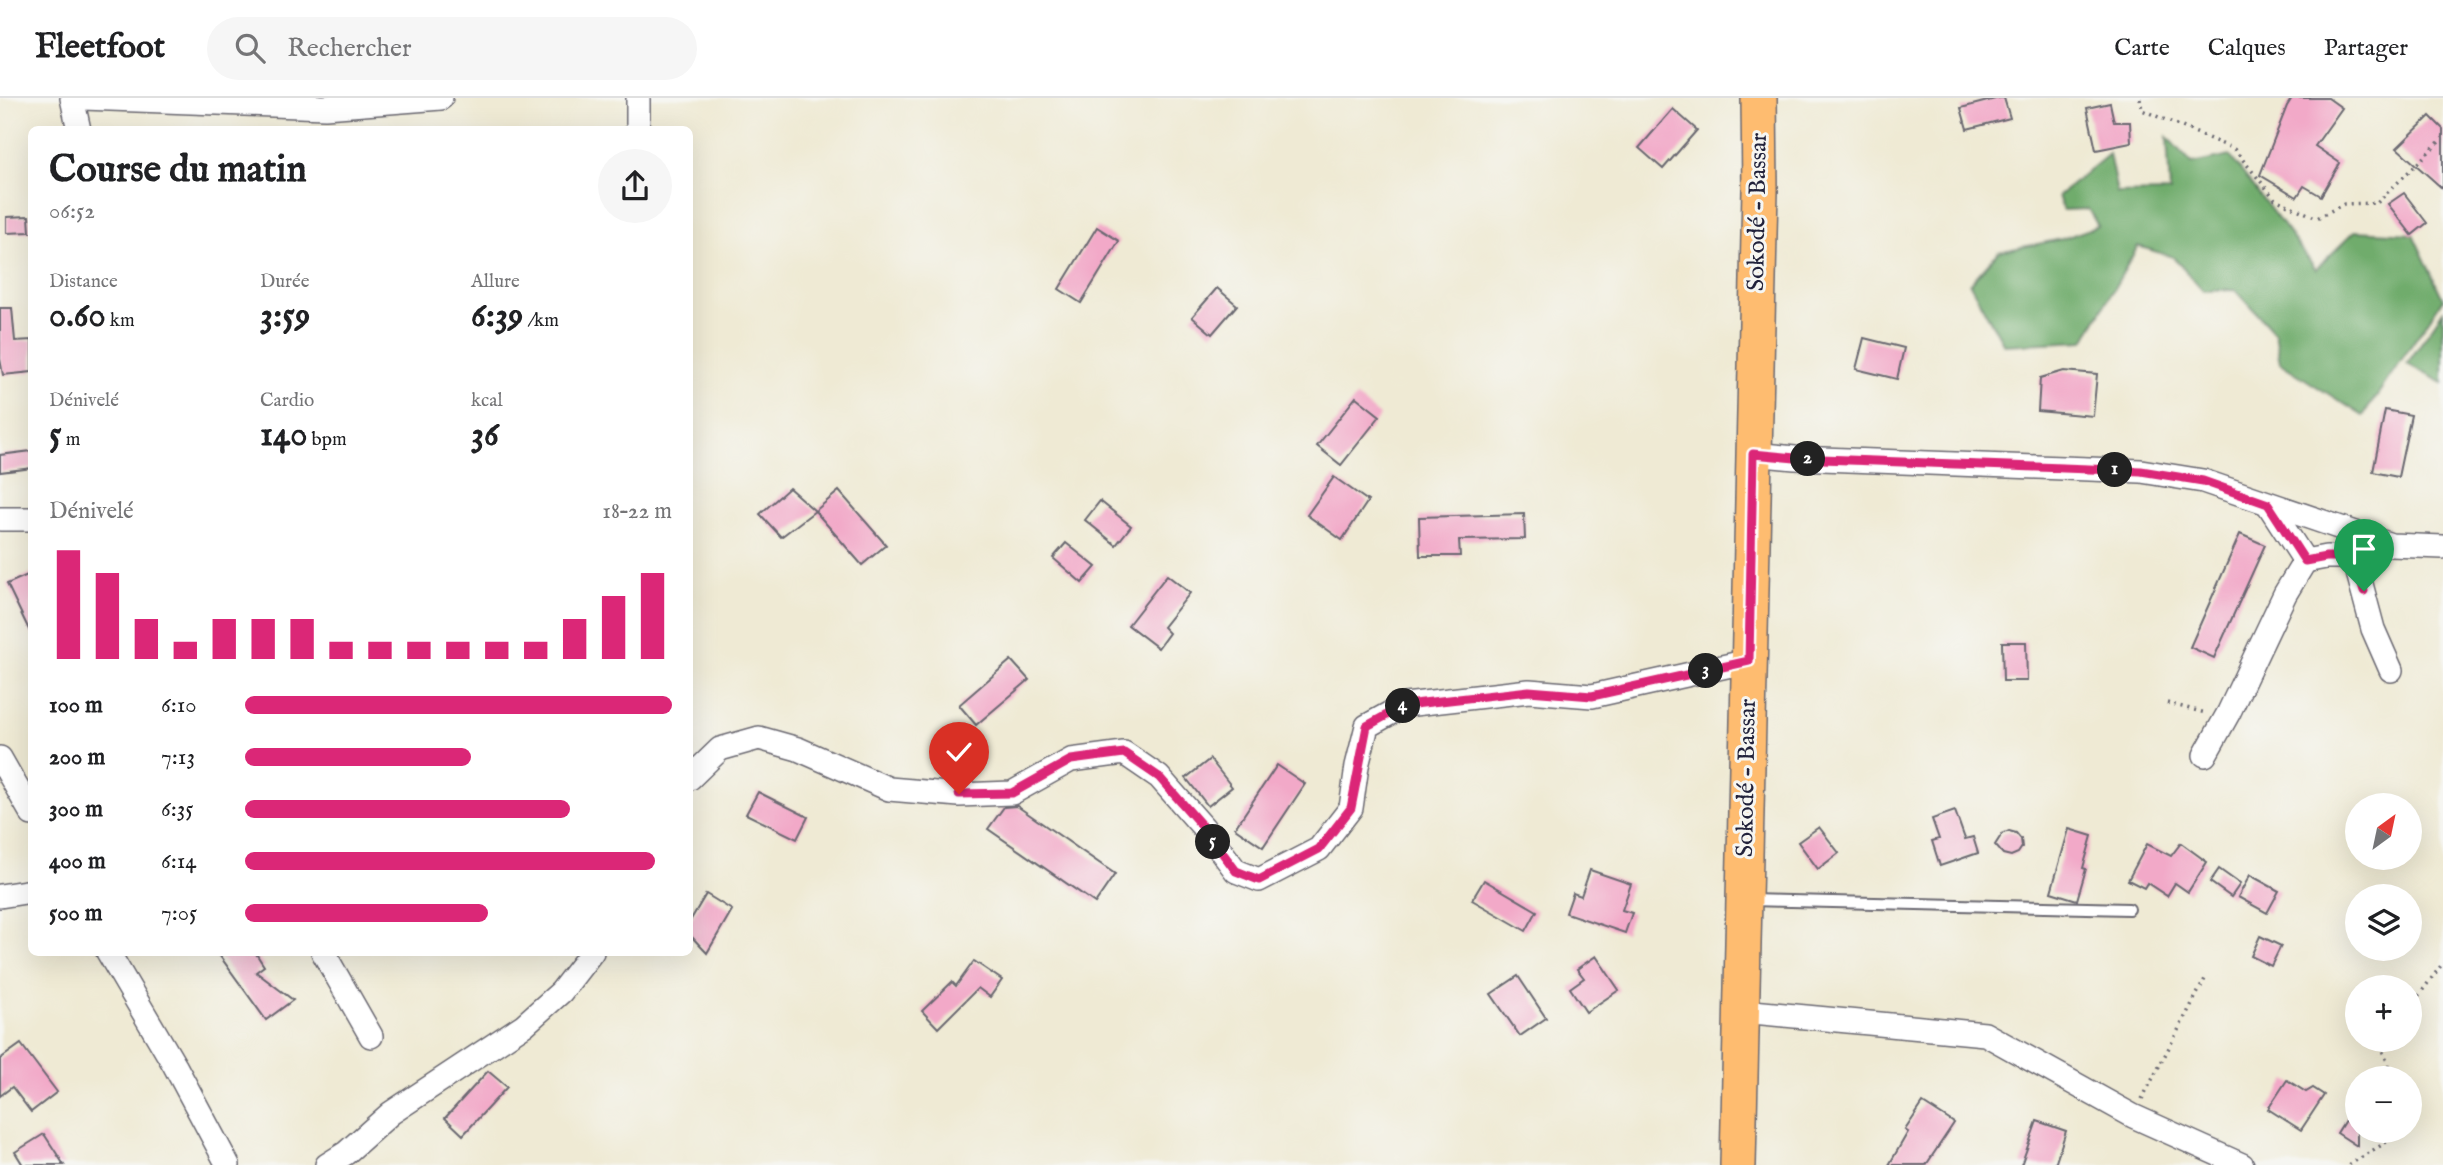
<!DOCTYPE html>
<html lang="fr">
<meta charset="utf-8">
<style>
body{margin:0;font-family:"IM FELL English",serif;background:#f6f6f6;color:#202124;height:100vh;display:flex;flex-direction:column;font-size:26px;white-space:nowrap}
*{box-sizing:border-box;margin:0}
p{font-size:23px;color:#757577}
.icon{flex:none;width:38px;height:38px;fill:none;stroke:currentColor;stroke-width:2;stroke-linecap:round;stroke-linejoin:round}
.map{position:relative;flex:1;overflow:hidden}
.side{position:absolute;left:28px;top:28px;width:665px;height:830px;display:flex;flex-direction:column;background:#fff;border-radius:10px;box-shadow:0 7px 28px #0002}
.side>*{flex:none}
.needle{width:46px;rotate:33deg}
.fabs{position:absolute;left:2345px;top:695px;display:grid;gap:14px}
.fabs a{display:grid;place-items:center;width:77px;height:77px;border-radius:50%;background:#fff;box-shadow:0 7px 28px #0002;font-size:35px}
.pin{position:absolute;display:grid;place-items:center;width:60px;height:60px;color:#fff;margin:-72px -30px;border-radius:50% 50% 50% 0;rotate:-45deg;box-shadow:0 0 7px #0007}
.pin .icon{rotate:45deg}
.km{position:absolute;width:35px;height:35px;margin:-18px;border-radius:50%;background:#222;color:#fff;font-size:19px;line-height:35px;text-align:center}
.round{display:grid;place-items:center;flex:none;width:74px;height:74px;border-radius:37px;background:#f6f6f6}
.overview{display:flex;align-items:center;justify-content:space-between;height:119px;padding:0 21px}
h1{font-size:38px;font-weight:800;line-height:52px}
.stats{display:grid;grid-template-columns:repeat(3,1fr);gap:10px;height:119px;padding:7px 21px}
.stats div{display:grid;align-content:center}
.stats b{font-size:35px;font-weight:800}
.stats small{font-size:19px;font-weight:400}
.stats p{font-size:19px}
.chart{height:196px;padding:14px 21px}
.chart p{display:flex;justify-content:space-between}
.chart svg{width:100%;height:126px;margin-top:7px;stroke:#db2777;stroke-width:6}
ul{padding:0 21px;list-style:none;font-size:23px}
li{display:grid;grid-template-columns:112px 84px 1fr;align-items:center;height:52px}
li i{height:18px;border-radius:9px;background:#db2777}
header{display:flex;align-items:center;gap:42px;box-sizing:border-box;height:98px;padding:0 35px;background:#fff;border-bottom:2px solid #e0e0e0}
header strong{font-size:33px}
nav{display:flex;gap:38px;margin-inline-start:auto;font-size:24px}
.search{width:490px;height:63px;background:#f6f6f6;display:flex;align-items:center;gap:18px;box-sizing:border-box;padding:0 24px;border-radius:38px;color:#757577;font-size:26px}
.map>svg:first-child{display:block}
.forest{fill:#70ac6c;stroke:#496754;stroke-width:2}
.building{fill:#f2a9c8}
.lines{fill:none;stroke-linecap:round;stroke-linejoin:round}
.lane-casing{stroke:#6a6871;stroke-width:14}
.street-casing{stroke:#6a6871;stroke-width:26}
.primary-casing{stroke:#6a6871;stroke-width:38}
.path{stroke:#6a6871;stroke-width:3.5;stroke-dasharray:2 5;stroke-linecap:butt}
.lane{stroke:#fff;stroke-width:10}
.street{stroke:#fff;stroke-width:23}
.primary{stroke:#febc70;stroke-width:35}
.route-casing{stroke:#fff;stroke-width:14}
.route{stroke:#db2777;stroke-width:9}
.labels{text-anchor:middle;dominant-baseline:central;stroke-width:6;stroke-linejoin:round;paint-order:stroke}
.street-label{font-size:24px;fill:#22223b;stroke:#f6f6f2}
</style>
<header>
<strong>Fleetfoot</strong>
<div class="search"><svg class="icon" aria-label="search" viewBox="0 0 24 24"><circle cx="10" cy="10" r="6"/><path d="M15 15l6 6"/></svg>Rechercher</div>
<nav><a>Carte</a><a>Calques</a><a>Partager</a></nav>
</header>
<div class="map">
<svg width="2443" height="1067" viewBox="0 0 2443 1067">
<rect width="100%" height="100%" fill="#f6f6f2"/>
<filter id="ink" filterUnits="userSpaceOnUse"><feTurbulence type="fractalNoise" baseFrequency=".0143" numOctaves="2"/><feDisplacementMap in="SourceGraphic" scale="14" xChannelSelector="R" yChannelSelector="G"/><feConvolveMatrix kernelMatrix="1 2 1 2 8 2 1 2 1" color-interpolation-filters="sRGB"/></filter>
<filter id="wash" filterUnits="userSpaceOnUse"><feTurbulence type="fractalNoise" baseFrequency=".00686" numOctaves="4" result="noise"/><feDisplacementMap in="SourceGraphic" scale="28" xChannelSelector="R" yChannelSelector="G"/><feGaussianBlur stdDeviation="1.57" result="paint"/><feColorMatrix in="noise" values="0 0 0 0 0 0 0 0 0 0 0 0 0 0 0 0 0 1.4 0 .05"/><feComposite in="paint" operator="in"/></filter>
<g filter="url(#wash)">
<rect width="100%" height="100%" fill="#efead4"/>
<!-- forest -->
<g class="forest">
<path d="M2167,39L2192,66L2230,58L2316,171L2355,133L2413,136L2443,201L2363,318L2280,265L2275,235L2236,192L2203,193L2173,159L2138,148L2084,243L2004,247L1970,186L1998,154L2062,141L2098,128L2088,111L2063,112L2058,98L2109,56L2117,95L2170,94Z"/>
<path d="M2443,213V285L2407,266Z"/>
</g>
<g id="blocks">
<!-- building -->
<g class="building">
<path d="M1999,0H2004L2010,20L1967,31L1961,10Z"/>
<path d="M2292,0H2328L2342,10L2315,48L2340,65L2321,98L2304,88L2297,99L2260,77L2287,8Z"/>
<path d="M2110,5L2114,24H2130L2131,45L2096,52L2087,10Z"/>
<path d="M1673,11L1697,32L1663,71L1639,50Z"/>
<path d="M2430,18L2443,31V91L2397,50Z"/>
<path d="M2404,95L2427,125L2412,137L2388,106Z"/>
<path d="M29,118L30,134L7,135V119Z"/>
<path d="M1097,129L1119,143L1081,205L1059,191Z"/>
<path d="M1217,190L1237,207L1212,236L1192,219Z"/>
<path d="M0,210H12L15,243L32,242V274L3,277L0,261Z"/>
<path d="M1864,240L1904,250L1897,281L1856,271Z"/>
<path d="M2064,273L2097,276L2093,318L2038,313L2040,280Z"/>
<path d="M1356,299L1380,318L1341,367L1317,348Z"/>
<path d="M2385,312L2411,317L2398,379L2373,374Z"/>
<path d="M32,353V370L0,374V357Z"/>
<path d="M1334,379L1368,403L1342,442L1307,417Z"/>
<path d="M789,390L815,413L781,439L760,416Z"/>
<path d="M839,393L886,447L862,467L815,413Z"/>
<path d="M1100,403L1131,428L1116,447L1085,422Z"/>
<path d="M1524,416L1525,441L1459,442L1460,458H1420L1419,419Z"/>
<path d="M2240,436L2265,447L2214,560L2190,549Z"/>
<path d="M1066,445L1096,469L1082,485L1053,460Z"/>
<path d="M32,475V538L7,486Z"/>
<path d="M1167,477L1190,495L1163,529L1169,535L1158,550L1128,527Z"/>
<path d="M2002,544H2026L2027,583H2003Z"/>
<path d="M1011,562L1029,582L976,627L959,607Z"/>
<path d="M1210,661L1232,689L1208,708L1186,680Z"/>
<path d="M1277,667L1305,686L1263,749L1235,730Z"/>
<path d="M758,694L808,719L797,741L746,716Z"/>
<path d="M1017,708L1115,776L1095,805L988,731L1004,709Z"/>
<path d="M1955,713L1965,741L1973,739L1978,755L1940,768L1932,743L1939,741L1932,721Z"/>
<path d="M1819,729L1839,755L1818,771L1798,744Z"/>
<path d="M2069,731L2092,738L2083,770L2086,771L2077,802L2051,794Z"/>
<path d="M2009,733L2016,735L2021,741L2022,749L2018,755L2011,758L2003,756L1995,747L2002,736Z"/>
<path d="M2181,745L2207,764L2188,794L2175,785L2167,798L2147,785L2144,790L2128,782L2147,746L2171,758Z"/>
<path d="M2219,771L2240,786L2231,799L2210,784Z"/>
<path d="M1590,772L1631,786L1622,812L1632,815L1625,835L1566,815L1573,795L1581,798Z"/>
<path d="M2250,777L2279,793L2267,815L2238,799Z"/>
<path d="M1484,782L1537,813L1526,833L1472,802Z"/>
<path d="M706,796L732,812L707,855L690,837V823Z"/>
<path d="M2260,838L2281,848L2271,868L2251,858Z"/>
<path d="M217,854H255L264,868L256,874L293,902L266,922Z"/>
<path d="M1596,858L1619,892L1586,914L1570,890L1584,880L1577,871Z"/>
<path d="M974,863L1002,882L990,899L978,890L938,930L922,913L952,884L956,888Z"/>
<path d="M1518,878L1546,920L1520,938L1491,896Z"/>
<path d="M21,946L57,994L31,1014L12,989L0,998V961Z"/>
<path d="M488,973L507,989L463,1037L445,1020Z"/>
<path d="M2287,982L2306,994L2313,990L2324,997L2301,1032L2268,1011Z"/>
<path d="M2357,1003V1048L2337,1035Z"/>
<path d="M1923,1005L1954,1025L1926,1067H1889L1908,1034L1905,1032Z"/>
<path d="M2037,1023L2066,1033L2055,1067H2021Z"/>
<path d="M44,1036L64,1067H23L15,1054Z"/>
</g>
</g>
</g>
<g filter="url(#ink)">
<use href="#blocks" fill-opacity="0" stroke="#6a6871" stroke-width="2"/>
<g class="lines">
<defs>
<path id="lane" d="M1750,802L2129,811"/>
<g id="street">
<path d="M72,0L79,32"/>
<path d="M83,0L325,9L441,0"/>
<path d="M638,32V0"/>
<path d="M1753,356L1795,360L2141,373L2203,383L2391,447L2443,449"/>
<path d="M2268,406L2305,463L2326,459H2345L2357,471L2373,531L2391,572"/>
<path d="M0,421H32"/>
<path d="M2205,657L2229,614L2285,496L2305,463"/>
<path d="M0,660L32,716"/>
<path d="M690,680L720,651L759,640L798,651L889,691L959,697L1012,695L1071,662L1124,655L1159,679L1203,729L1236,773L1259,782L1319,751L1351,710L1357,668L1367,628L1405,607L1529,593L1592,598L1749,563"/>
<path d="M0,798L32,793"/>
<path d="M108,854L175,968L228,1067"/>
<path d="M323,854L371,938"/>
<path d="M1742,913L1985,936L2133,1018L2242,1067"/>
<path d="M327,1067L346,1055L391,1015L524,927L561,894L592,854"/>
</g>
<path id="primary" d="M1738,1067L1760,92L1759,0"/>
</defs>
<!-- lane casing -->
<use href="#lane" class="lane-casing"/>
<!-- street casing -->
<use href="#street" class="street-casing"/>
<!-- primary casing -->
<use href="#primary" class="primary-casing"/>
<!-- path -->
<g class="path">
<path d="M2140,0L2142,12L2234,51L2275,101L2317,120L2344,106L2377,105L2443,40"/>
<path d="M2167,605L2206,615"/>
<path d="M2410,909L2443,865"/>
<path d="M2385,942L2380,948L2395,980"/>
<path d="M2142,1001L2206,879"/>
<path d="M2349,1067L2406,1032"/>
</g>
<!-- lane -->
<use href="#lane" class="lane"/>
<!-- street -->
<use href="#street" class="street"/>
<!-- primary -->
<use href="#primary" class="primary"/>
</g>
</g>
<g class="lines" filter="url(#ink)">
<defs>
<path id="route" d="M959,696L1012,695L1071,662L1124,655L1159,679L1203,729L1236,773L1259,782L1319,751L1351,710L1367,628L1405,607L1529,593L1592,598L1749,563L1753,356L1795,360L2141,373L2203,383L2268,406L2305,463L2326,459H2345L2357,471L2364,493"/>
</defs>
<!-- route casing -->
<use href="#route" class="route-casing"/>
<!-- route -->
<use href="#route" class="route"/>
</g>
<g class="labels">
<!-- street labels -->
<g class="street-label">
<text transform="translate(1758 114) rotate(-89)">Sokodé - Bassar</text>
<text transform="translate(1747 680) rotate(-89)">Sokodé - Bassar</text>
</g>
</g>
</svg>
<div class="fabs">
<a><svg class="needle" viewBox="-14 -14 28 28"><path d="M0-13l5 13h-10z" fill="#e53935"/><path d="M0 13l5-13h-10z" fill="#757577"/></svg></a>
<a><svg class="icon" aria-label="layers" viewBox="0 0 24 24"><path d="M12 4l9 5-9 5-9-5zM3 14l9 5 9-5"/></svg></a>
<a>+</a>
<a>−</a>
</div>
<div class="pin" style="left:2364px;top:493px;background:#1e9e55"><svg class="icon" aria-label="arrive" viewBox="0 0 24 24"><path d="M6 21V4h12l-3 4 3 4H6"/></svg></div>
<div class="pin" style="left:959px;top:696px;background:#d93025"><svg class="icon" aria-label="check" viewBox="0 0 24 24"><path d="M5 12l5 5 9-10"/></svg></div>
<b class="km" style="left:2115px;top:372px">1</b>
<b class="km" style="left:1808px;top:361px">2</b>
<b class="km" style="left:1706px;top:573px">3</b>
<b class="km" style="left:1403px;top:608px">4</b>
<b class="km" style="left:1213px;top:744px">5</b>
<section class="side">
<div class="overview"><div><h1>Course du matin</h1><p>06:52</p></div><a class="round"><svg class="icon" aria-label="share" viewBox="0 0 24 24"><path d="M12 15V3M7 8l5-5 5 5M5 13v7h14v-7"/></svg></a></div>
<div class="stats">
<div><p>Distance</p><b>0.60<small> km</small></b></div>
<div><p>Durée</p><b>3:59</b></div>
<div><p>Allure</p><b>6:39<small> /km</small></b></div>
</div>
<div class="stats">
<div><p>Dénivelé</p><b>5<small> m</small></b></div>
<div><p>Cardio</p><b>140<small> bpm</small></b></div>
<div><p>kcal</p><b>36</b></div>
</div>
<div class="chart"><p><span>Dénivelé</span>18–22 m</p>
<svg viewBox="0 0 160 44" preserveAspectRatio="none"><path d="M5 44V6M15 44V14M25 44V30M35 44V38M45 44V30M55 44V30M65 44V30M75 44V38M85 44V38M95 44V38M105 44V38M115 44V38M125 44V38M135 44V30M145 44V22M155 44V14"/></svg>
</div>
<ul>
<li><b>100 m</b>6:10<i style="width:100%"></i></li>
<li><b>200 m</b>7:13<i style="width:53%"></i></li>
<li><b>300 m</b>6:35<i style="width:76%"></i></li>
<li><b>400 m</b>6:14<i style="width:96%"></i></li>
<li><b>500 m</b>7:05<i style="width:57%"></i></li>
</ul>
</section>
</div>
